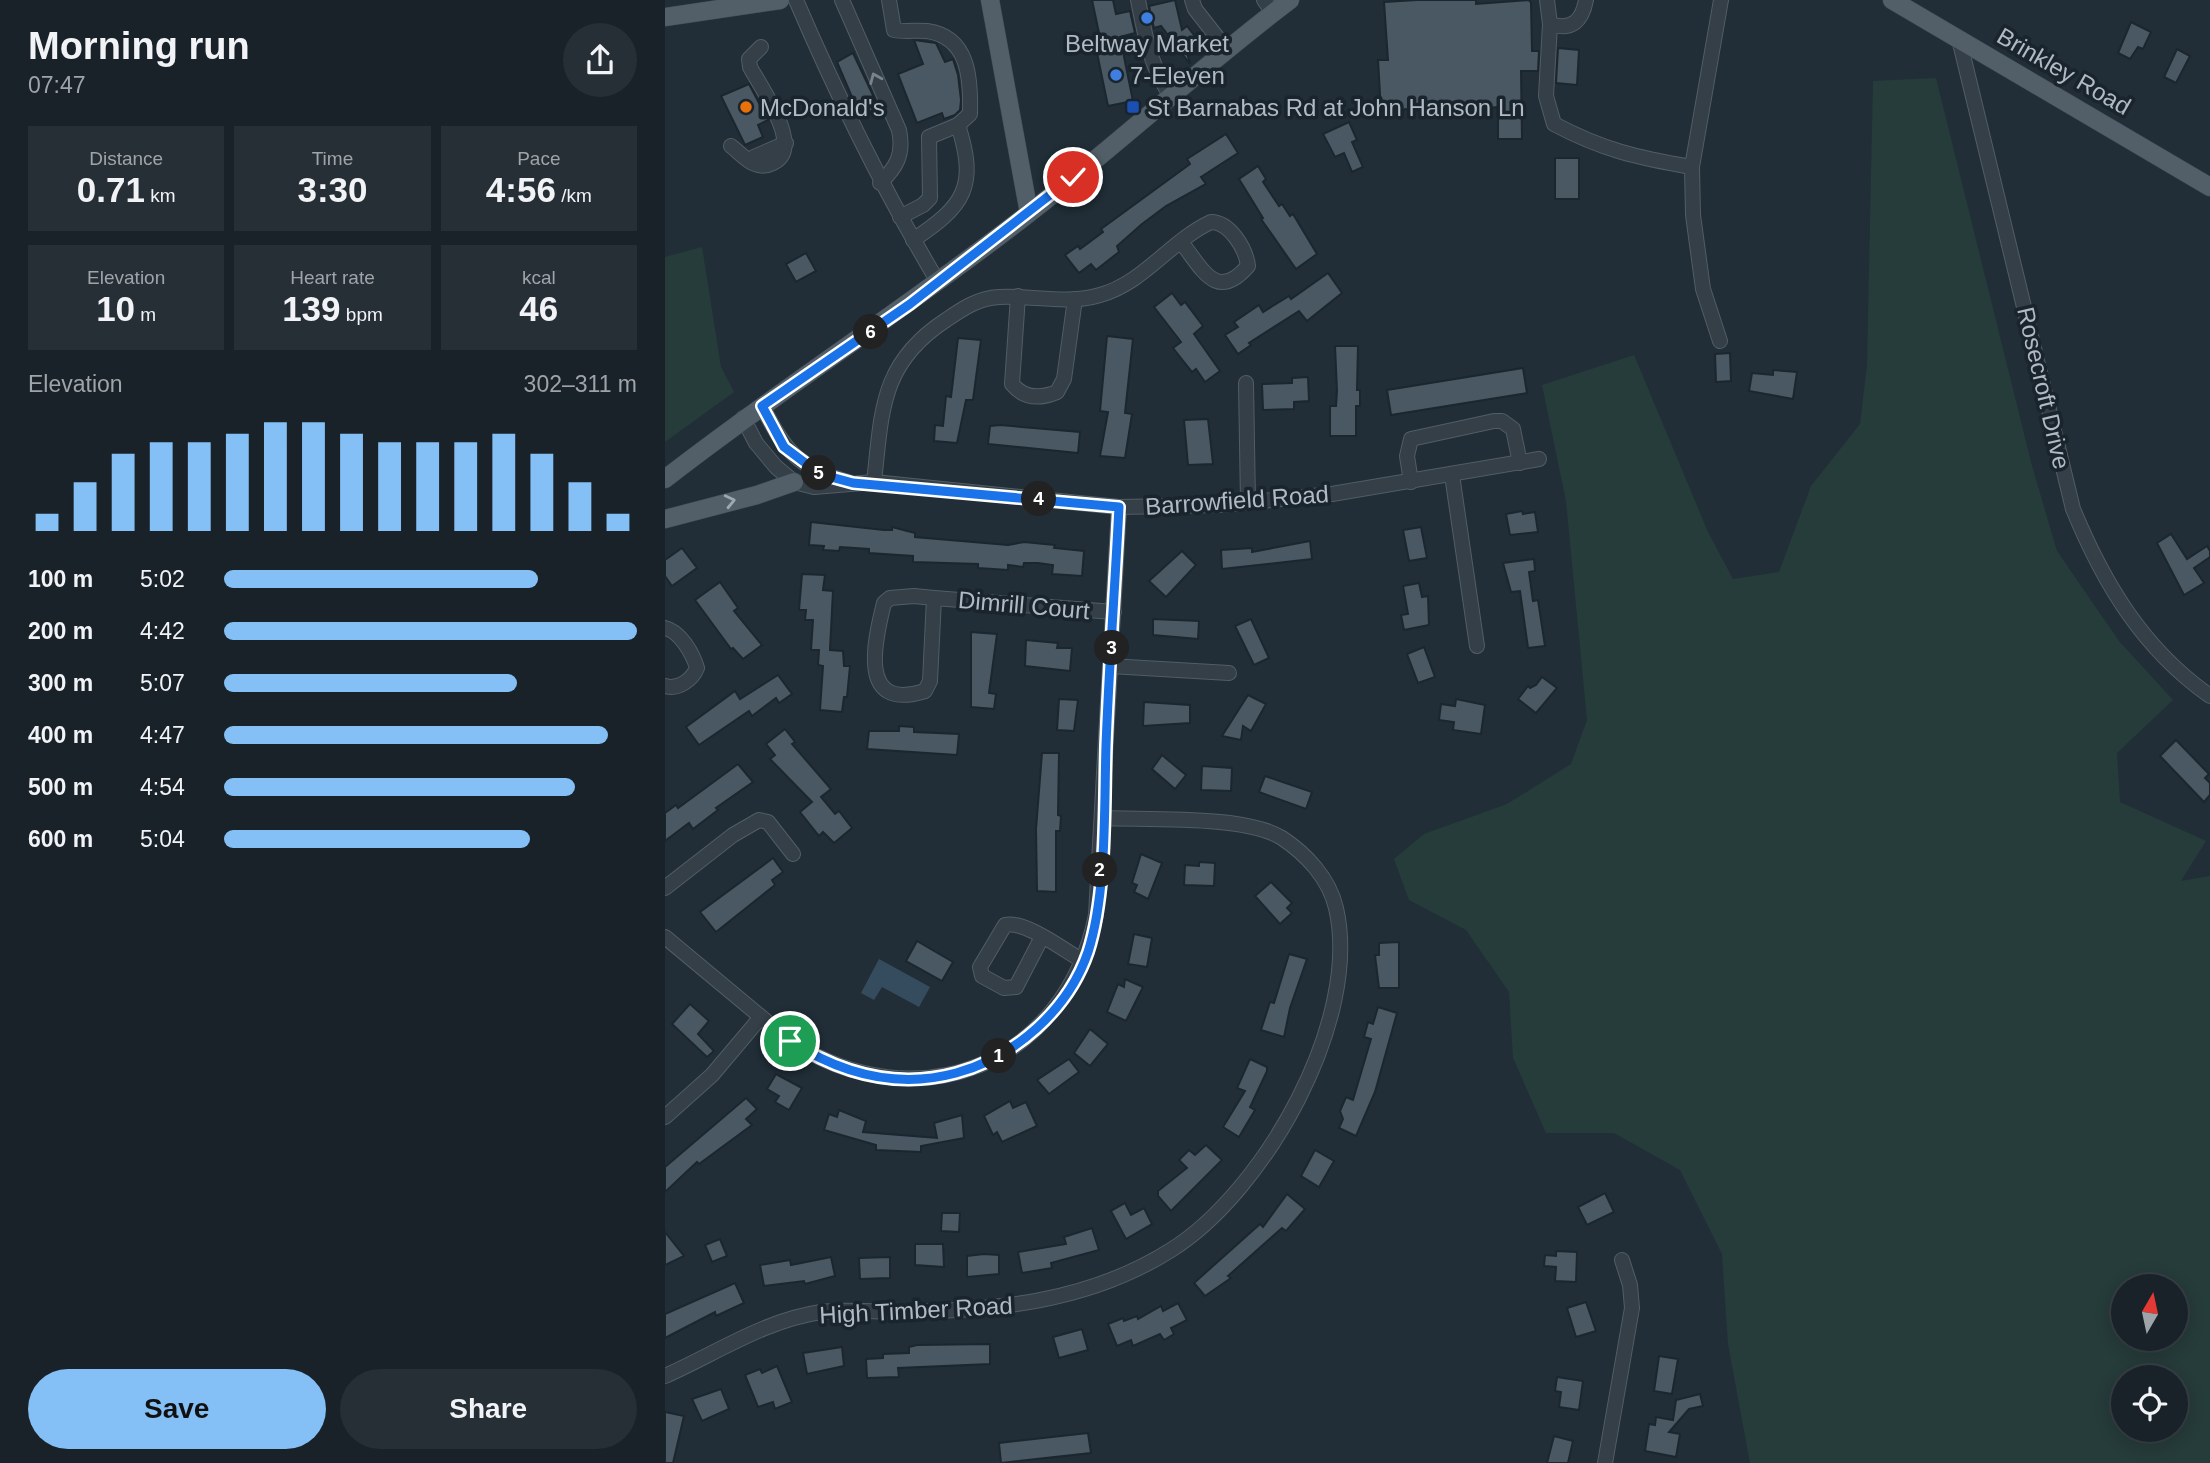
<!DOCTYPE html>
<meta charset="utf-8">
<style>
body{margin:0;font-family:Arial,sans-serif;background:#262f35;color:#f1f3f6;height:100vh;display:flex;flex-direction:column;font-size:26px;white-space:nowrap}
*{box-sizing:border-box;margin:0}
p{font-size:23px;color:#9fa4a8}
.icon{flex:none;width:38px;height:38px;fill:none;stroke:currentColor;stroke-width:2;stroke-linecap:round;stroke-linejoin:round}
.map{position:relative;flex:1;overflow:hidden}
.side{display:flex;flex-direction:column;background:#192229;width:665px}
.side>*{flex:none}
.needle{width:46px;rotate:9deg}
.fabs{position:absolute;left:1446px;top:1274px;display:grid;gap:14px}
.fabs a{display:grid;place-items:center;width:77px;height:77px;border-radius:50%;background:#192229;box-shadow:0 4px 18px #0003,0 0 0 2px #373f46;font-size:35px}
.pin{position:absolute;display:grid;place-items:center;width:60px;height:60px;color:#fff;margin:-30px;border:4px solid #fff;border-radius:50%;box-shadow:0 2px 7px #0007}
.km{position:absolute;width:35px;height:35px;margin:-18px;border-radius:50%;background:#222;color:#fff;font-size:19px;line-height:35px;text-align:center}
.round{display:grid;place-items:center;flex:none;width:74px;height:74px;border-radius:37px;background:#262f35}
.head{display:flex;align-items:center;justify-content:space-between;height:119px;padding:0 28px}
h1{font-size:38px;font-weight:700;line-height:52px}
.metrics{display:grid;grid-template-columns:repeat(3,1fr);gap:10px;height:119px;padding:7px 28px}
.metrics div{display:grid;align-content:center;border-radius:0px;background:#262f35;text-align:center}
.metrics b{font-size:35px;font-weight:700}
.metrics small{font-size:19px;font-weight:400}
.metrics p{font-size:19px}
.chart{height:196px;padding:14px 28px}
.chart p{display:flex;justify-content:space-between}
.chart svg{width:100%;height:126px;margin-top:7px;stroke:#84c0f5;stroke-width:6}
.action{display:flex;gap:14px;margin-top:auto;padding:14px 28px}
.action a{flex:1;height:80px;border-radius:42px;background:#84c0f5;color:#111;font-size:28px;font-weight:700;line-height:80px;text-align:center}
.action a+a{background:#262f35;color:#f1f3f6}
ul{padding:0 28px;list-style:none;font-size:23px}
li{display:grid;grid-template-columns:112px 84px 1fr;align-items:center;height:52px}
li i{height:18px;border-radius:9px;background:#84c0f5}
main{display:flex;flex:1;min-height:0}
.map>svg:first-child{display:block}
.green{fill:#263c3a;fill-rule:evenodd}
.water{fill:#354c5e}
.building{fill:#495863;stroke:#1c262e;stroke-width:2}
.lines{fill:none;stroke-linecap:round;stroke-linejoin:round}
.minor-casing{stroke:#525d65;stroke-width:16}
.major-casing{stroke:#414b54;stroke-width:19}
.minor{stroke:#343f48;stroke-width:14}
.major{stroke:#525f68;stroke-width:18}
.oneway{stroke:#78838c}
.oneway2{stroke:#9ca8b2}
.route-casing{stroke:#fff;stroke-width:14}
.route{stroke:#1a73e8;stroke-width:9}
.shop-dot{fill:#3f7fe0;stroke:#1a242c;stroke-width:2.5}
.food-dot{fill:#e8710a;stroke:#1a242c;stroke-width:2.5}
.transit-dot{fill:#1a4fb4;stroke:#1a242c;stroke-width:2.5}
.labels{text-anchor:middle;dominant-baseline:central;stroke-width:7;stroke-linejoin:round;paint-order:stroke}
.poi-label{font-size:24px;fill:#afbac4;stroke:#1a242c;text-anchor:start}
.street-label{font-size:24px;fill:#afbac4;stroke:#1a242c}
</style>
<main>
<section class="side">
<div class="head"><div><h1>Morning run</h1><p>07:47</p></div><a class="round"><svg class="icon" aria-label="share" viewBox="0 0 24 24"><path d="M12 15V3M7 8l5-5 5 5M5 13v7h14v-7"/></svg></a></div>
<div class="metrics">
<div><p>Distance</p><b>0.71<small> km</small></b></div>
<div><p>Time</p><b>3:30</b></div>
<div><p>Pace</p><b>4:56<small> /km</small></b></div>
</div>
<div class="metrics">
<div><p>Elevation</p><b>10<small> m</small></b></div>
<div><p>Heart rate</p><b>139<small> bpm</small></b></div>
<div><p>kcal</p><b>46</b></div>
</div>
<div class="chart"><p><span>Elevation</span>302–311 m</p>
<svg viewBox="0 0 160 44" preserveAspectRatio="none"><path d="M5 44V38M15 44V27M25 44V17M35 44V13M45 44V13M55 44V10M65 44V6M75 44V6M85 44V10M95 44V13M105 44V13M115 44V13M125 44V10M135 44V17M145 44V27M155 44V38"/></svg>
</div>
<ul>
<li><b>100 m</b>5:02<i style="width:76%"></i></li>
<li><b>200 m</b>4:42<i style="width:100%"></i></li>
<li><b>300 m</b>5:07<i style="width:71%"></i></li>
<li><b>400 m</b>4:47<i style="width:93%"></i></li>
<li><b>500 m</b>4:54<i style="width:85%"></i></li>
<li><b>600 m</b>5:04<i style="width:74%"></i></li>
</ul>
<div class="action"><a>Save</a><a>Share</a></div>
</section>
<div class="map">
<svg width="1545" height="1463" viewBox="0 0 1545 1463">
<rect width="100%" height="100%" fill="#212e37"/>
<!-- green -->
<g class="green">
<path d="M1271,78L1367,466L1392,551L1454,641L1508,700L1452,753L1455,802L1541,841L1516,881L1545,876V1463H1085L1063,1344L1057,1254L1015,1170L949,1133H881L848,1058L844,992L801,930L744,900L729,859L759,834L842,804L906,764L922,720L901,501L877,385L969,355L1043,532L1068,579L1114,572L1146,486L1195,424L1202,365L1208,81ZM1458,1286H1510V1339H1458ZM1458,1377H1510V1430H1458Z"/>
<path d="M37,247L56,367L69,392L0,442V257Z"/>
</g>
<!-- water -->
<path class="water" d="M214,959L265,987L254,1007L217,987L209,1000L196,993Z"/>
<!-- building -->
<g class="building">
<path d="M427,0H448L451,14L465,11L470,33L455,37L468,101L443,106L432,53L438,52Z"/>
<path d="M510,0L517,30L522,26L532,39L521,48L525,64L496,26L489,28L484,6Z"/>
<path d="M752,0H811V4L864,0L866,3L867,51H874L873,71H856L857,139H833V107L825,108V103L716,111L713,60H723L719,2Z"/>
<path d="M1466,22L1486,32L1478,49L1473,47L1465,59L1453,53Z"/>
<path d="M249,40L271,43L280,62L288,59L293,75L296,100L295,110L290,115L279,119L277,113L252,123L233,74L258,64Z"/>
<path d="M893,48L914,50L912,85L891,83Z"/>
<path d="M1512,49L1525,56L1511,83L1499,77Z"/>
<path d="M188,53L214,108L195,116L172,62Z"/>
<path d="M84,84L103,120L93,125L98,137L80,145L56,96Z"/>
<path d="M684,122L692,140L687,142L698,167L687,172L679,153L670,157L658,134Z"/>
<path d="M561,134L573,153L536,177L541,184L501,206L477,224L452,246L454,252L431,270L426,264L414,273L400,255L413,246L415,249L438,232L436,229L525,164L522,159Z"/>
<rect x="890" y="158" width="24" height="41"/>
<path d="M593,166L601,179L598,182L614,206L617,204L625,216L628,214L652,254L631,269L596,219L598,218L574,179Z"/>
<path d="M141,253L151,271L131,282L121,264Z"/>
<path d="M663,273L677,293L642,321L634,311L584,343L586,345L573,354L560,335L573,327L569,322L594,305L598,312L624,296L626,299Z"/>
<path d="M507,293L516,305L520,302L538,326L529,334L555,371L540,382L531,369L527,372L508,348L516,342L489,307Z"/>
<path d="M442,336L468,339L460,413L467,414L460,458L435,456L443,412L435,411Z"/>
<path d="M293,338L316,340L308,400H301L292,443L269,441L270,425L278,426L281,396L286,397Z"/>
<path d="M670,346H693L692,390H695V406H691V436H665V406H671L672,391Z"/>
<path d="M1065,353L1066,381L1051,382L1050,354Z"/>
<path d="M858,368L862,393L726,415L722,390Z"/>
<path d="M1108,370L1132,372L1128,399L1084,391L1087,373L1108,375Z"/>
<path d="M643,377L644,401L629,402V409L598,410L597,384L627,383V378Z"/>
<path d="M543,419L548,464L523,465L519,420Z"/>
<path d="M335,425L415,432L413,453L323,444L325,426Z"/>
<path d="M857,511L858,514L870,512L873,532L845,535L841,514Z"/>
<path d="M146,522L219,530H227V527L250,533V537L343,545L359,542L390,545L389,548L419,551L417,576L387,574L388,565L373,563H359L358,567L343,565V570L313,568V564L248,562V556L204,553V549L175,547L174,551L158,550L159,546L144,545Z"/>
<path d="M756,527L762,558L744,561L738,530Z"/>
<path d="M1506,534L1522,559L1542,546L1545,551V557L1529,568L1539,583L1519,595L1492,543Z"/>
<path d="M645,541L647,559L557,569L556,550L587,548V552Z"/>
<path d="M17,548L32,568L7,586L0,576V560Z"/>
<path d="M517,551L531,565L501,597L484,581Z"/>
<path d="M869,559L870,571L864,572L868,601L873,600L880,646L863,648L855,591L846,592L838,563Z"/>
<path d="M137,574L160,575L158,590L168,591L165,650L178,651L179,666H185L182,697H179L177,712L155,710L158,666L153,665L154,650H146L148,620H140L141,610H134Z"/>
<path d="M55,582L73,608L69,611L97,645L78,659L68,648L66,649L30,600Z"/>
<path d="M754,583L757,597L763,596L764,625L739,630L736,615L743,614L738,586Z"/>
<path d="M488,619L534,621L533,639L488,635Z"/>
<path d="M586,619L604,658L589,665L570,626Z"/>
<path d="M306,632L332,634L324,693L331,694L329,709L306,707Z"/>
<path d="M361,640L393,643L392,648H407L405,671L360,666Z"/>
<path d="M759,647L770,677L753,683L742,654Z"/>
<path d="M113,675L127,694L114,703L111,698L87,716L84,711L34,745L21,727L70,691L75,699Z"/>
<path d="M877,677L892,688L871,713L853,699L863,686L865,688L871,685Z"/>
<path d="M583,695L601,704L586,731L578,726L576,740L557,736Z"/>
<path d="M394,699L413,700L409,731L392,730Z"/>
<path d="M791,699L820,705L816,734L788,730L789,722L774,720L776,704L790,706Z"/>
<path d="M479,702L525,705V723L478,726Z"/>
<path d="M234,726L249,727V732L294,734L292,755L202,749L204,731H234Z"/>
<path d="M120,729L130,742L127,744L166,789L156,797L170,814L174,811L187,828L169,843L158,832L154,836L135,812L147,802L105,759L110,755L101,744Z"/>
<path d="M1511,740L1544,774L1540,778L1545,783V795L1539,802L1495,756Z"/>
<path d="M377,753H394L393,815L396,816L395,831H391V892L372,891L371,829Z"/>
<path d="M497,755L521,775L510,789L487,769Z"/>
<path d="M73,764L88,782L51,808L53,810L28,829L24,823L0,841V813L11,805L13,808Z"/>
<path d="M537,766L567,768L566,791L536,790Z"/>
<path d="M600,776L647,792L641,809L594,792Z"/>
<path d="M476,854L497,863L483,899L469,892L472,885L467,883Z"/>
<path d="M108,858L118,872L107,880L110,885L51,932L35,912Z"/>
<path d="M534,862L550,863L549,886L519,885L520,865L534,866Z"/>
<path d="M606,882L627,903L622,908L627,913L615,924L590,896Z"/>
<path d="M469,934L487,938L482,967L463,964Z"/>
<path d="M252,941L288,962L277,981L241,961Z"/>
<path d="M734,942V988H714L710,955H714V943Z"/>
<path d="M624,954L642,959L625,1008L619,1037L596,1030L605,1002L609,1003Z"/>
<path d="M460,979L478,987L461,1021L442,1012L453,984L459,987Z"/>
<path d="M25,1004L44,1021L33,1034L49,1051L42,1057L7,1024Z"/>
<path d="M713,1007L732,1013L710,1092L691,1136L674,1128L678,1119L675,1111L681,1097L688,1100L706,1039L699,1037L703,1022L708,1024Z"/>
<path d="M425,1029L443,1044L425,1066L409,1053Z"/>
<path d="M404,1059L414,1072L384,1094L372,1080Z"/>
<path d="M585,1059L602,1067V1071L585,1107L590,1110L574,1137L558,1127L580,1091L572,1088Z"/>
<path d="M111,1074L137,1088L124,1110L110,1102L114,1096L102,1089Z"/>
<path d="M81,1098L92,1109L81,1119L87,1125L34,1164L32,1162L0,1192V1167Z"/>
<path d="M345,1101L348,1108L361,1102L372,1126L337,1142L332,1132L328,1135L319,1116Z"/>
<path d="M174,1110L201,1121L198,1132L272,1138L269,1123L297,1115L299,1138L256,1146V1152L211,1150V1145L159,1130L164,1114L172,1117Z"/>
<path d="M541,1145L557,1160L506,1211L493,1196V1191L522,1168L514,1160L524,1150L530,1155Z"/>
<path d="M650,1150L669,1161L654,1187L636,1176Z"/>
<path d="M940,1193L949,1212L922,1225L913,1207Z"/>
<path d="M622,1194L640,1209L621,1231L617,1228L563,1276L566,1278L540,1296L529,1283L595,1224L598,1227Z"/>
<path d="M460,1203L466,1215L479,1208L487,1224L461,1239L446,1211Z"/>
<path d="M277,1213H295L294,1232L276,1231Z"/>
<path d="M427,1228L434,1250L386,1263L387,1268L357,1273L353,1252L401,1244L399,1237Z"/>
<path d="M0,1232L19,1256L0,1265Z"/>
<path d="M55,1239L62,1256L47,1262L40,1245Z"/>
<path d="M250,1244H278L279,1267L250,1265Z"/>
<path d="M891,1251L912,1252L911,1282L890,1281L891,1267L879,1266L880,1255L891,1256Z"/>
<path d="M319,1254L334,1255V1274L302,1277V1256Z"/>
<path d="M166,1257L170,1276L140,1284L139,1281L99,1286L95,1265L125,1260L126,1265Z"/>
<path d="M225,1257V1278L195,1279L194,1258Z"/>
<path d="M70,1283L79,1303L51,1316L50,1312L0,1338V1314Z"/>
<path d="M921,1302L931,1331L911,1337L902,1308Z"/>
<path d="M513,1303L522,1320L506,1328L509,1334L499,1340L495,1334L468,1346L466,1340L452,1346L443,1324L458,1318L459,1321L472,1316L473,1319L496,1306L498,1311Z"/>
<path d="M417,1329L423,1350L394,1358L388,1337Z"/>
<path d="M325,1344V1364L233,1368L234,1377L202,1378L201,1359L218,1358V1354L244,1353V1347L252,1345Z"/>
<path d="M177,1347L179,1366L142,1374L138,1353Z"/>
<path d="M994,1356L1013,1359L1007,1394L989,1391Z"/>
<path d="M112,1366L127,1402L110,1409L108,1402L93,1407L80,1375L95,1369L97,1373Z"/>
<path d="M892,1377L918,1381L914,1410L894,1407L896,1392L890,1391Z"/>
<path d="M56,1389L64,1409L37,1421L27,1399Z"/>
<path d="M1035,1394L1038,1406L1024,1409L1004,1432L1015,1434L1011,1457L980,1451L984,1424L990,1425L991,1417L1008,1420L1011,1400Z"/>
<path d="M0,1412L19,1416L8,1463H0Z"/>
<path d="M423,1433L426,1453L336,1463L334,1443Z"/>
<path d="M889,1436L908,1441L903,1463H882Z"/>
</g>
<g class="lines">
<defs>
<g id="minor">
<path d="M131,0C173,98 219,191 273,282"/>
<path d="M177,0L234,130C239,154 232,167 215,183"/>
<path d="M224,0L229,30C240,32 251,30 262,31C304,37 306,78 305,114L293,125"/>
<path d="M473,0C480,35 485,66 506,96"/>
<path d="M527,0L530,9L562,50"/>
<path d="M599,0L608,13"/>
<path d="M882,0L885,24C907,31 917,21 921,0"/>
<path d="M885,24L881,96L889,124C938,150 973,158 1027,167"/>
<path d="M1294,39L1408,509C1439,584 1478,649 1545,696"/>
<path d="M66,146C79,156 90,172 108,163C140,148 96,88 85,67L84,59L96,47"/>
<path d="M86,162L89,157L121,143"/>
<path d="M235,217L258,205L265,198L264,137L293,125C313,187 299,206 248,240"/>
<path d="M353,296L347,384C359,399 375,399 392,392L399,379L410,299"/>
<path d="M1055,341L1038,289L1028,215L1027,167L1056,0"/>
<path d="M581,383L583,503"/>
<path d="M97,406C121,452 132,467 183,482"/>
<path d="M78,418L91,443L111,467L129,482L149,487L209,482L454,507L557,505L667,494L874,459"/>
<path d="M787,475L812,646"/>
<path d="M209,482C217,411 215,363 281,320C297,309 313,298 334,297C367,295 402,305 435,295C479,283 505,241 546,222C565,222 581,249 583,266C551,303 537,268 516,242"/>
<path d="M746,482L742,456L746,439L829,421H837L848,429L855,463"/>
<path d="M249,596L269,598L265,681L260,691C193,712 209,643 219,603L225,598Z"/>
<path d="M269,598L449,612"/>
<path d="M0,628C15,631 28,654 32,668C27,680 13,690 0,686"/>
<path d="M445,666L564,673"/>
<path d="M0,888L68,835L94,820L103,822L128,854"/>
<path d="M0,937L125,1041C252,1123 400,1066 431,915L454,507"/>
<path d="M377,937L351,987L339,988L317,976L315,967L340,925C360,920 400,951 418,961"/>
<path d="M0,1117L47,1075L96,1017"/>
<path d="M0,1376C50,1354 100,1320 156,1312C181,1309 208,1312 234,1312C329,1311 424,1302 506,1250C599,1192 697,1020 671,908C664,878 641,854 617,838C581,815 483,820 438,818"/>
<path d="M940,1463L967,1308L965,1285L957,1260"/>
</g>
<g id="major">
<path d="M325,0L364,213"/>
<path d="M1227,0L1545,187"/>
<path d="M0,17L115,0"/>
<path d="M0,479C118,387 245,306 363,214C452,145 535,68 625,0"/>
<path d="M0,519L92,495L129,482"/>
</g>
</defs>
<!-- minor casing -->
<use href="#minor" class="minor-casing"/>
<!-- major casing -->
<use href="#major" class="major-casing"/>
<!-- minor -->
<use href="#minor" class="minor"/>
<!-- major -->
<use href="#major" class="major"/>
</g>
<!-- one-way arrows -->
<defs><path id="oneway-chevron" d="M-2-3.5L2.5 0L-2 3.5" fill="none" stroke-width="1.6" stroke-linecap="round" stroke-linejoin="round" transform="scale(1.75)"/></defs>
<use class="oneway" href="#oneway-chevron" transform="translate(210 78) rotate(-113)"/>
<use class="oneway2" href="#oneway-chevron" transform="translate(65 501) rotate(-13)"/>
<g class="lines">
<defs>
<path id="route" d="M125,1041C175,1073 232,1089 291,1073C350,1057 403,1010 423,952C442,893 439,808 441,746C444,666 450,586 454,507L188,483L155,474L119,447L97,406L245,304L408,177"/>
</defs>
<!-- route casing -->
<use href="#route" class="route-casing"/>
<!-- route -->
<use href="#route" class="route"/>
</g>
<!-- markers -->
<g class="shop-dot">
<circle cx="482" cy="18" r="7"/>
<circle cx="451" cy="75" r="7"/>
</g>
<circle class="food-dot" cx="81" cy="107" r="7"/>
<rect class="transit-dot" x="461" y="100" width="14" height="14" rx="3.5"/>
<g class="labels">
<!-- poi labels -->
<g class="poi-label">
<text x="482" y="43" text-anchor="middle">Beltway Market</text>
<text x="465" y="75">7-Eleven</text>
<text x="95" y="107">McDonald's</text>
<text x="482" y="107">St Barnabas Rd at John Hanson Ln</text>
</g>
<!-- street labels -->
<g class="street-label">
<text transform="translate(1399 71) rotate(30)">Brinkley Road</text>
<text transform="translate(1379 388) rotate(77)">Rosecroft Drive</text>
<text transform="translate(572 500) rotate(-4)">Barrowfield Road</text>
<text transform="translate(359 605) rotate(5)">Dimrill Court</text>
<text transform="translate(251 1310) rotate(-3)">High Timber Road</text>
</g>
</g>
</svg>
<div class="fabs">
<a><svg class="needle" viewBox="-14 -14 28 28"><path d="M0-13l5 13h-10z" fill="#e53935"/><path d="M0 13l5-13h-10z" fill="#9fa4a8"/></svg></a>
<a><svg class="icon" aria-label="locate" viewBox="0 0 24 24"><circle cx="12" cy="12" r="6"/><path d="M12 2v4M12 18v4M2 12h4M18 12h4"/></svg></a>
</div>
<div class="pin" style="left:125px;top:1041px;background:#1e9e55"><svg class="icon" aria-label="arrive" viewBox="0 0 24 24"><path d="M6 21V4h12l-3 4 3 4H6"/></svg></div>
<div class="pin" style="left:408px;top:177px;background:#d93025"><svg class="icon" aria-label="check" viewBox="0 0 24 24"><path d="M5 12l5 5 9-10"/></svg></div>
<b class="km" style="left:334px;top:1056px">1</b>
<b class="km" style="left:435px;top:870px">2</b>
<b class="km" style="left:447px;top:648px">3</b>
<b class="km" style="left:374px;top:499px">4</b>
<b class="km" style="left:154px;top:473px">5</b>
<b class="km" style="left:206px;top:332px">6</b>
</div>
</main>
